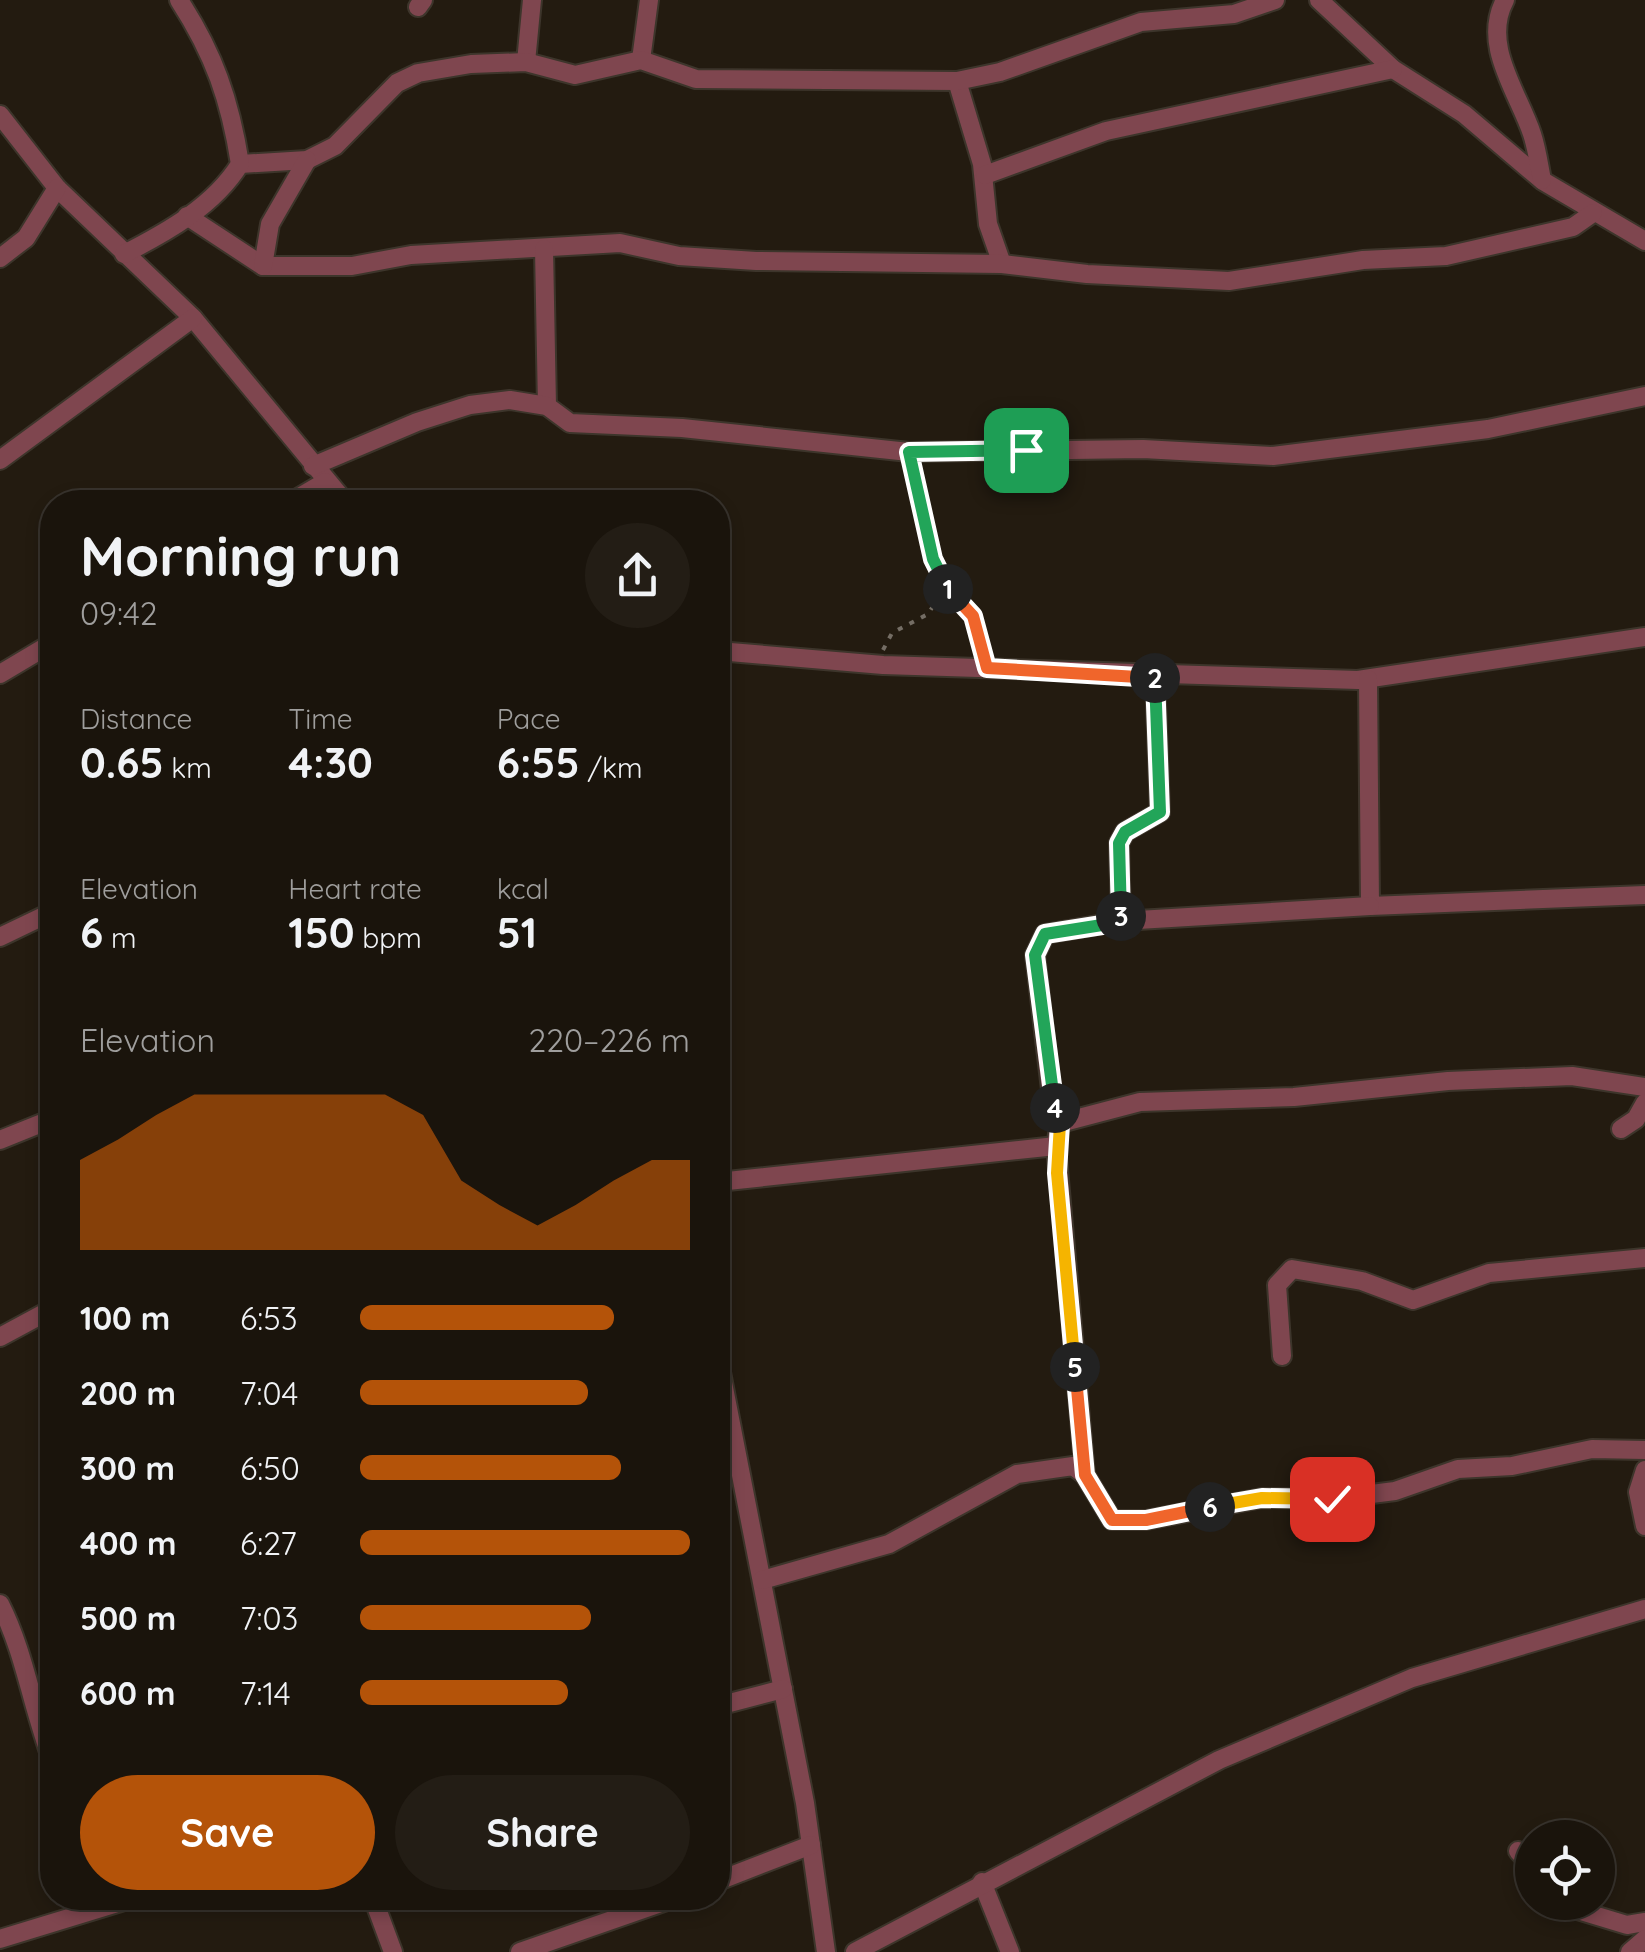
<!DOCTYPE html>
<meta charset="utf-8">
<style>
body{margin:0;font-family:Quicksand,sans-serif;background:#231d15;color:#f1f3f6;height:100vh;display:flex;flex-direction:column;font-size:38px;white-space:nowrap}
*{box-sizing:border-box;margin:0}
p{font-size:32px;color:#9f9e9d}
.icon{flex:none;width:55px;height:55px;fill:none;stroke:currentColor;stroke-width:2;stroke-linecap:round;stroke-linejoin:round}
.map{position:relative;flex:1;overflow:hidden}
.side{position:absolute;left:40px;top:490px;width:690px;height:1420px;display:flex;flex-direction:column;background:#1a140c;border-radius:40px;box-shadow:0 5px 15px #0003,0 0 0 2px #38332d}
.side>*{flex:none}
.controls{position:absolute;left:1515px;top:1820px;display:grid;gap:20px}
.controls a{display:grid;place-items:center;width:100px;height:100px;border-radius:50%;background:#1a140c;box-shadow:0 5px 15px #0003,0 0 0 2px #38332d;font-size:50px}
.pin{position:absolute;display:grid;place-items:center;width:85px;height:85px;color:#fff;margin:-42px;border-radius:20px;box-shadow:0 5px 15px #0006}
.km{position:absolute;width:50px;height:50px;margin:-25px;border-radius:50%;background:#222;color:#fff;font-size:28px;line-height:50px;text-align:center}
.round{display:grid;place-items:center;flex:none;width:105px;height:105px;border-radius:52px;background:#231d15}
.headline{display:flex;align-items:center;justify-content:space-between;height:170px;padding:0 40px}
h1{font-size:55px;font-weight:700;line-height:75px}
.metrics{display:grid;grid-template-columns:repeat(3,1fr);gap:15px;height:170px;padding:10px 40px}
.metrics div{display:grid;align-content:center}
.metrics b{font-size:42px;font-weight:700}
.metrics small{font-size:28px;font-weight:400}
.metrics p{font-size:28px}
.chart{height:280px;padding:20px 40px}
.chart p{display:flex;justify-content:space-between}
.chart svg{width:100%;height:180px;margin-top:10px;fill:#b45309;opacity:.7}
.action{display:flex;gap:20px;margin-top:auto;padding:20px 40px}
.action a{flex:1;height:115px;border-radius:60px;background:#b45309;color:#fff;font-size:40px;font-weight:700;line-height:115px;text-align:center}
.action a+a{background:#231d15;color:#f1f3f6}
ul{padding:0 40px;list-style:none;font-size:32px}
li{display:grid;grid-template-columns:160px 120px 1fr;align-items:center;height:75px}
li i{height:25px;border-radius:12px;background:#b45309}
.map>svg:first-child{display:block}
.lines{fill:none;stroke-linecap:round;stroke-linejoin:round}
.minor-casing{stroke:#3d352b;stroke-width:22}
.path{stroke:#746d64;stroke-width:4;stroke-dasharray:5 8;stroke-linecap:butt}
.minor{stroke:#7f464f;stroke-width:18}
.split-1-casing{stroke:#fff;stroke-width:20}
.split-2-casing{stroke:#fff;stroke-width:20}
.split-3-casing{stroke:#fff;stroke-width:20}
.split-4-casing{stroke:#fff;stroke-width:20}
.split-5-casing{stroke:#fff;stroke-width:20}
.split-6-casing{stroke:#fff;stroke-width:20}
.split-7-casing{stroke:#fff;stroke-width:20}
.split-1{stroke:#22a559;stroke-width:12}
.split-2{stroke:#f0652b;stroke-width:12}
.split-3{stroke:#22a559;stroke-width:12}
.split-4{stroke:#22a559;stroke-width:12}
.split-5{stroke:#f5b400;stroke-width:12}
.split-6{stroke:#f0652b;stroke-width:12}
.split-7{stroke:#f5b400;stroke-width:12}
</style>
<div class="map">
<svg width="1645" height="1952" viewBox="0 0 1645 1952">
<rect width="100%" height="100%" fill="#231b10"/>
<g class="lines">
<defs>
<g id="minor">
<path d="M1319,0L1393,69L1464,114L1543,181L1645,241"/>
<path d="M1505,0C1481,45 1518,92 1532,134C1537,149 1539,165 1542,180"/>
<path d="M418,7L423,0"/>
<path d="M641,60L649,0"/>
<path d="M526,62L532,0"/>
<path d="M957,81L982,164L988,224L1002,264"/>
<path d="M0,115L57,188L193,318L345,502"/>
<path d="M240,164L307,160L335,146L397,83L418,73L471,64L526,62L575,75L641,60L696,79L957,81L1000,72L1141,22L1234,14L1275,0"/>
<path d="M985,175L1106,131L1393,69"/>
<path d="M187,216L263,266H352L411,255L620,243L679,256L756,261L1002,264L1087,274L1229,281L1363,260L1446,256L1573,227L1593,213"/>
<path d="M544,249L547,406"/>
<path d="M124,254C167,232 214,206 240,164C230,100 214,54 179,0"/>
<path d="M0,258L26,238L57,188"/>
<path d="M263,266L270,224L307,160"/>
<path d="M0,460L193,318"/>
<path d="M313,466L417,422L470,405L510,400L547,406L570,423L682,428L909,452L1143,449L1273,456L1488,429L1645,396"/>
<path d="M291,502L325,482"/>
<path d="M718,651L883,665L1358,680L1645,637"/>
<path d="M0,674L52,643"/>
<path d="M1368,679L1370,906L1645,895"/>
<path d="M1121,921L1119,843L1125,832L1160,812L1155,677"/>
<path d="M0,937L52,912"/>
<path d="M1060,1123L1140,1102L1294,1097L1448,1081L1572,1076L1645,1087"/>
<path d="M1621,1129L1636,1119L1645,1103"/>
<path d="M0,1140L52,1119"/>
<path d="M1056,1146L1085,1475"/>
<path d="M718,1182L1056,1146L1060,1123L1052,1098L1035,955L1045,934L1121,921L1370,906"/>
<path d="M0,1337L52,1309"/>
<path d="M1282,1356L1277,1285L1292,1269L1362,1281L1413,1300L1489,1273L1645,1258"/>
<path d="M718,1357L805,1803L826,1952"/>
<path d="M1645,1470L1638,1492L1645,1526"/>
<path d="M762,1580L889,1544L1017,1474L1073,1466L1085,1475L1112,1520H1146L1262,1498L1332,1499L1395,1491L1458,1469L1512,1466L1592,1449L1645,1450"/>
<path d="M0,1604C25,1653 32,1708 52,1760"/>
<path d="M718,1706L783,1689"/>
<path d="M1518,1851L1532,1866"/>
<path d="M718,1881L811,1845"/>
<path d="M982,1882L1010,1952"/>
<path d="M373,1898L393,1952"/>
<path d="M1551,1902L1627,1925L1645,1922"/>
<path d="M0,1939L134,1898"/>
<path d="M520,1952L675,1898"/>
<path d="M855,1952L1219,1760L1412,1678L1645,1609"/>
<path d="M1630,1952L1645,1939"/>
</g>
</defs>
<!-- minor casing -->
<use href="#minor" class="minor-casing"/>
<!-- path -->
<g class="path">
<path d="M913,466C920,494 928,551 939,573C954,605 979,615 985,654"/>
<path d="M883,650L892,633L928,614L946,586"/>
</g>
<!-- minor -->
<use href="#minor" class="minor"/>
</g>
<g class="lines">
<defs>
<path id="split-1" d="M948,589L933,559L909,452L1026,450"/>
<path id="split-2" d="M948,589L973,616L987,668L1155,678"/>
<path id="split-3" d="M1121,916L1119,843L1125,832L1160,812L1155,678"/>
<path id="split-4" d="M1055,1108L1035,955L1045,934L1121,922V916"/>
<path id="split-5" d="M1055,1108L1060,1124L1057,1173L1075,1367"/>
<path id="split-6" d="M1075,1367L1085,1475L1112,1520H1146L1210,1507"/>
<path id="split-7" d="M1210,1507L1262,1498L1332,1499"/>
</defs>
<!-- split-1 casing -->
<use href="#split-1" class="split-1-casing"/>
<!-- split-2 casing -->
<use href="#split-2" class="split-2-casing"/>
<!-- split-3 casing -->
<use href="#split-3" class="split-3-casing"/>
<!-- split-4 casing -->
<use href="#split-4" class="split-4-casing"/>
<!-- split-5 casing -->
<use href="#split-5" class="split-5-casing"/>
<!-- split-6 casing -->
<use href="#split-6" class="split-6-casing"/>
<!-- split-7 casing -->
<use href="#split-7" class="split-7-casing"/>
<!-- split-1 -->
<use href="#split-1" class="split-1"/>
<!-- split-2 -->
<use href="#split-2" class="split-2"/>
<!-- split-3 -->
<use href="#split-3" class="split-3"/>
<!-- split-4 -->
<use href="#split-4" class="split-4"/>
<!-- split-5 -->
<use href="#split-5" class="split-5"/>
<!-- split-6 -->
<use href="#split-6" class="split-6"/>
<!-- split-7 -->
<use href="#split-7" class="split-7"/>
</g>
</svg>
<div class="controls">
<a><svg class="icon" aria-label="locate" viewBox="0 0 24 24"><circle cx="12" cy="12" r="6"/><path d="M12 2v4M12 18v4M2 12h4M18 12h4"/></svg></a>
</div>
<div class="pin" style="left:1026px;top:450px;background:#1e9e55"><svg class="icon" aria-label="arrive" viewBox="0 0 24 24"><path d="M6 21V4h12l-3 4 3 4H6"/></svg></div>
<div class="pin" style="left:1332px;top:1499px;background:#d93025"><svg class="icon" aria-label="check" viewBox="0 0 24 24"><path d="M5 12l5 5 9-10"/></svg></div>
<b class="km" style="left:948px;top:589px">1</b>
<b class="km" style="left:1155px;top:678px">2</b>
<b class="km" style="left:1121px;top:916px">3</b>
<b class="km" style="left:1055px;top:1108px">4</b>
<b class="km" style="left:1075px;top:1367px">5</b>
<b class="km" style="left:1210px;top:1507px">6</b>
<section class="side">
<div class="headline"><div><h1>Morning run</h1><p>09:42</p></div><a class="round"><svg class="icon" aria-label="share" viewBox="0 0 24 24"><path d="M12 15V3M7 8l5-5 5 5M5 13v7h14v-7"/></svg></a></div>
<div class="metrics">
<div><p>Distance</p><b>0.65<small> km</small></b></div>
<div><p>Time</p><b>4:30</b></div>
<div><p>Pace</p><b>6:55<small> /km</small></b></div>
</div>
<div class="metrics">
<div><p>Elevation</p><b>6<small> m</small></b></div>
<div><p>Heart rate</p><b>150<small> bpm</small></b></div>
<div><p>kcal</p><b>51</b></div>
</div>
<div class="chart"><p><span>Elevation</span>220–226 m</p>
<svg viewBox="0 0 160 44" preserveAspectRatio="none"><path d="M0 44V22L10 17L20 11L30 6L40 6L50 6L60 6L70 6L80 6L90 11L100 27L110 33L120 38L130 33L140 27L150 22L160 22V44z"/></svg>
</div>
<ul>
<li><b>100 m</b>6:53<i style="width:77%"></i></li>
<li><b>200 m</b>7:04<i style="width:69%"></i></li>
<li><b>300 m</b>6:50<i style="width:79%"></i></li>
<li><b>400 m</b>6:27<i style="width:100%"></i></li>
<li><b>500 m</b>7:03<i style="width:70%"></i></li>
<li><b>600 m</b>7:14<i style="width:63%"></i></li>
</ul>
<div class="action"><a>Save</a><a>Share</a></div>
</section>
</div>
